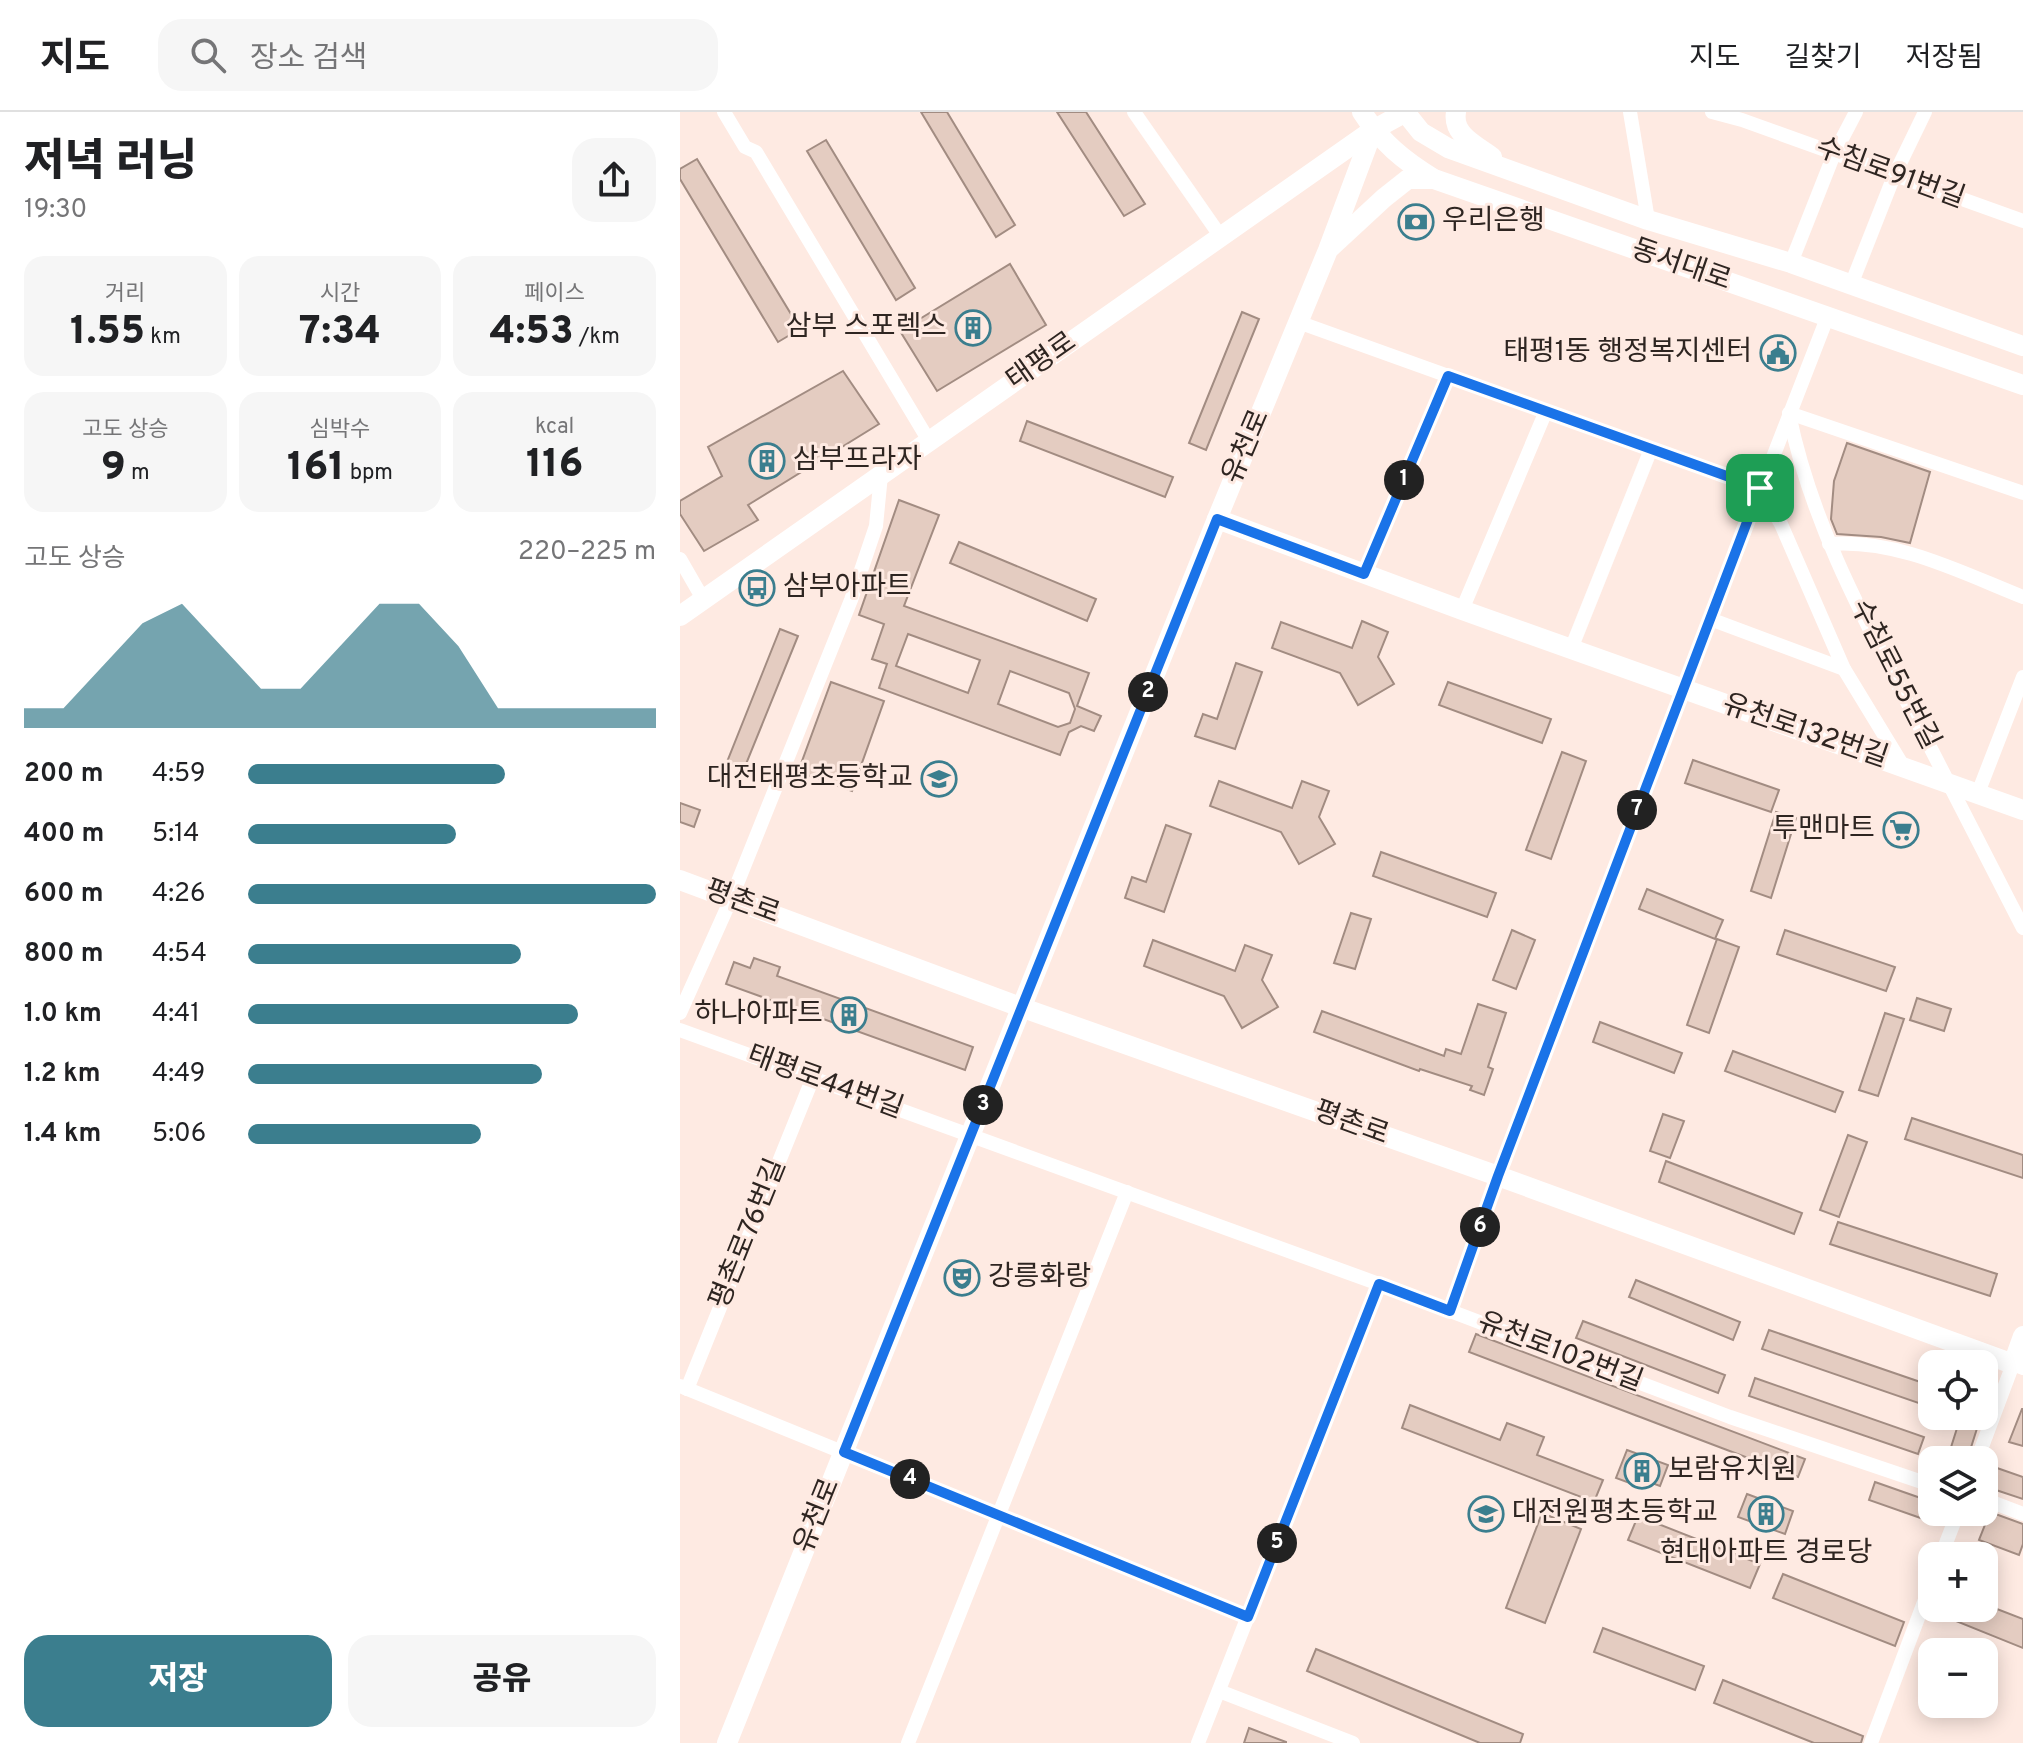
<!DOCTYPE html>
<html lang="ko">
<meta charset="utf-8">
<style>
body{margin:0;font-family:Overpass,"Noto Sans KR",sans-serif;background:#f6f6f6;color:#202124;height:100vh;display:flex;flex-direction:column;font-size:30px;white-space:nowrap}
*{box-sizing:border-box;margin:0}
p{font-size:26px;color:#757577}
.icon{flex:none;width:44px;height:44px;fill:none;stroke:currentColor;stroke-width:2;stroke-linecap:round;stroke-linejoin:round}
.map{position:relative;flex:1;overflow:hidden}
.panel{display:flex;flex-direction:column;background:#fff;width:680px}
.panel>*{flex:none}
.buttons{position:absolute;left:1238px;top:1238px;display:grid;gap:16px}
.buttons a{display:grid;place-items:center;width:80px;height:80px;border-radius:16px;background:#fff;box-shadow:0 4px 20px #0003;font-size:40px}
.pin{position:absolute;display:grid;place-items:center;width:68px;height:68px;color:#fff;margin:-34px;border-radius:16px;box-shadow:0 4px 12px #0006}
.km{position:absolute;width:40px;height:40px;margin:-20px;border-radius:50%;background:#222;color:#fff;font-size:22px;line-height:40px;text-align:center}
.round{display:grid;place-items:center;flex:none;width:84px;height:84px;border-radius:24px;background:#f6f6f6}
.summary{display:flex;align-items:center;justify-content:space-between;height:136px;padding:0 24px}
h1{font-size:44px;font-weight:800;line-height:60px}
.metrics{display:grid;grid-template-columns:repeat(3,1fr);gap:12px;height:136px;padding:8px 24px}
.metrics div{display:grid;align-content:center;border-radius:20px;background:#f6f6f6;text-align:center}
.metrics b{font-size:40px;font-weight:800}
.metrics small{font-size:22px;font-weight:400}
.metrics p{font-size:22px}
.chart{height:224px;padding:16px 24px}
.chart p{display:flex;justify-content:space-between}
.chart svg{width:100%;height:144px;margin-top:8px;fill:#3b7e8e;opacity:.7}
.button{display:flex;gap:16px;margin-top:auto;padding:16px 24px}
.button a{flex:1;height:92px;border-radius:24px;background:#3b7e8e;color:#fff;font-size:32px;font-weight:800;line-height:92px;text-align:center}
.button a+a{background:#f6f6f6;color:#202124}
ul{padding:0 24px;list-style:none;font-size:26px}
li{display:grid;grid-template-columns:128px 96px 1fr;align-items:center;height:60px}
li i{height:20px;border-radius:10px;background:#3b7e8e}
header{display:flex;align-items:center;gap:48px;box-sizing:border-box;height:112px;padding:0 40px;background:#fff;border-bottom:2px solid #e0e0e0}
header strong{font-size:38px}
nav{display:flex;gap:44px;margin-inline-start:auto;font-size:28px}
.search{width:560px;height:72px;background:#f6f6f6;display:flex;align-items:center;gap:20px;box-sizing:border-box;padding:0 28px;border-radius:24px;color:#757577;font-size:30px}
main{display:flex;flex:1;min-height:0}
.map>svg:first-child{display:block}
.building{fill:#e4ccc1;stroke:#a28c82;stroke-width:2;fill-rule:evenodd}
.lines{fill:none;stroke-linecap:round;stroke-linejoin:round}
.street{stroke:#fff;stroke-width:14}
.secondary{stroke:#fff;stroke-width:20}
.route-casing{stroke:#fff;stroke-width:16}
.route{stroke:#1a73e8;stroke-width:10}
.labels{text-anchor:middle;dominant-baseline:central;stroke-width:6;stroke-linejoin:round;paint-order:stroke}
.street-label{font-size:28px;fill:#2e2521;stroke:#feeae2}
.poi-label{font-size:28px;fill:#2e2521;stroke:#feeae2;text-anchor:start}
</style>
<header>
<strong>지도</strong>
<div class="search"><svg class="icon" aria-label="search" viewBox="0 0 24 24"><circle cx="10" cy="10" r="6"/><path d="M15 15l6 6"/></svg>장소 검색</div>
<nav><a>지도</a><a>길찾기</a><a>저장됨</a></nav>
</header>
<main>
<section class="panel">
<div class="summary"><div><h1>저녁 러닝</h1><p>19:30</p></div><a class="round"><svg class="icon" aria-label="share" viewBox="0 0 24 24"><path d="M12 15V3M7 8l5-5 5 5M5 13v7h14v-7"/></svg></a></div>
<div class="metrics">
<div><p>거리</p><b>1.55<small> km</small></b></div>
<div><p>시간</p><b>7:34</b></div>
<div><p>페이스</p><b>4:53<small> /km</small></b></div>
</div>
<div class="metrics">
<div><p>고도 상승</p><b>9<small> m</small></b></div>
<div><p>심박수</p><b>161<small> bpm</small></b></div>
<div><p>kcal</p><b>116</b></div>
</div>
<div class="chart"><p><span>고도 상승</span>220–225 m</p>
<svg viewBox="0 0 160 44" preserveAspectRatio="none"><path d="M0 44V38L10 38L20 25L30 12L40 6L50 19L60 32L70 32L80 19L90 6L100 6L110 19L120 38L130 38L140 38L150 38L160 38V44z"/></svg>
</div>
<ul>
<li><b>200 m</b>4:59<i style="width:63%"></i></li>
<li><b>400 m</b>5:14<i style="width:51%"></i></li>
<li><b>600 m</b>4:26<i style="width:100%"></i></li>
<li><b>800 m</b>4:54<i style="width:67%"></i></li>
<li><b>1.0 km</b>4:41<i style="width:81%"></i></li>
<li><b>1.2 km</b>4:49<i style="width:72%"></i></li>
<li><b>1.4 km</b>5:06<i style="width:57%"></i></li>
</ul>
<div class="button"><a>저장</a><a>공유</a></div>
</section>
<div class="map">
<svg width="1343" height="1631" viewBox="0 0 1343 1631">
<rect width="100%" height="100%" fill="#feeae2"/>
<!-- building -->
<g class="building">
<path d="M241,0H267L335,113L316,125Z"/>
<path d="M377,0H406L465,92L444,104Z"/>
<path d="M146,28L235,176L216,188L127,39Z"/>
<path d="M17,47L120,217L98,230L0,67V57Z"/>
<path d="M330,152L366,213L257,279L220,219Z"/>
<path d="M562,200L579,207L526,338L509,331Z"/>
<path d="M163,259L199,312L68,393L78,408L24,439L0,402V389L42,364L28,335Z"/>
<path d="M347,309L493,365L485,385L340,329Z"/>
<path d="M1167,331L1250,360L1230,431L1201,425L1157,422L1151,407L1154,369Z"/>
<path d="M219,388L259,403L224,494L409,561L397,594L421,604L414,619L401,614L389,620L380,643L199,576L207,552L192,547L204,512L179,503ZM228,522L300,548L288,581L216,554ZM330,559L389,581L395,597L390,611L378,615L318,592Z"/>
<path d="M279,430L416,487L407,509L270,451Z"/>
<path d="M682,509L708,520L698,545L714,572L678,593L660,561L592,536L601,510L672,536Z"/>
<path d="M100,517L118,524L64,657L47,650Z"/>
<path d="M556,551L582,560L555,637L515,624L523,602L537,607Z"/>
<path d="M151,570L204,589L172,679L118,660Z"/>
<path d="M768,570L871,607L862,631L759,593Z"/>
<path d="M882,640L906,649L871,747L846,738Z"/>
<path d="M1013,648L1099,678L1091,700L1005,671Z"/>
<path d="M539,669L612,696L622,669L649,679L639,705L655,732L619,752L601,720L530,694Z"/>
<path d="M0,691L20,698L14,715L0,710Z"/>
<path d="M1096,700L1116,706L1091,786L1071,779Z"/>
<path d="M486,713L511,722L484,800L445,786L452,765L466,770Z"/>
<path d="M701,740L816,781L807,805L693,764Z"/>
<path d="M967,777L1043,808L1035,827L959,797Z"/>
<path d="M671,801L691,807L675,857L654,851Z"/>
<path d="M832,818L855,828L836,877L813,868Z"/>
<path d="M1105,818L1215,855L1206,879L1097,842Z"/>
<path d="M1037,827L1059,835L1029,921L1007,913Z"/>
<path d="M473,828L555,859L565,833L592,843L582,868L598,895L562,916L544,884L464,854Z"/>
<path d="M74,846L100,855L97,864L293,935L285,958L46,872L54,850L70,856Z"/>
<path d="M1237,886L1271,897L1264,919L1230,908Z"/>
<path d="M798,892L826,901L808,955L813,957L804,983L790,978L792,974L740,957L739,959L634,920L642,899L764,944L766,937L781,942Z"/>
<path d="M1205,901L1224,907L1198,984L1179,978Z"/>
<path d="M920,910L1002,941L994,961L913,930Z"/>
<path d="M1053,939L1163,980L1155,1000L1045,959Z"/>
<path d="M983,1002L1004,1009L990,1046L970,1039Z"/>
<path d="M1232,1006L1343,1043V1066L1225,1027Z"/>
<path d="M1168,1023L1187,1030L1159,1105L1140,1098Z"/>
<path d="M986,1049L1122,1101L1114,1122L979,1070Z"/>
<path d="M1158,1110L1317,1162L1310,1184L1150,1132Z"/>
<path d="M956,1168L1060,1210L1053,1228L949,1185Z"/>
<path d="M903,1209L1045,1263L1038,1281L896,1226Z"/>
<path d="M1089,1218L1252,1274L1250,1295L1082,1237Z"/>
<path d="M796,1222L1125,1347L1118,1365L789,1240Z"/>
<path d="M1075,1266L1244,1325L1238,1342L1069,1284Z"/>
<path d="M730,1293L820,1328L827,1311L864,1325L857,1343L923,1368L914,1390L722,1316Z"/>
<path d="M1342,1297H1343V1334L1329,1330Z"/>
<path d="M1290,1304L1300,1307L1287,1348H1267L1278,1313Z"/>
<path d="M947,1338L988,1353L980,1374L958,1366L955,1373L936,1366Z"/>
<path d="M1317,1356L1343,1365V1387L1310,1376Z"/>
<path d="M1195,1370L1252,1390V1410L1189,1388Z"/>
<path d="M1067,1382L1113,1399L1105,1422L1058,1405Z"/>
<path d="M1310,1400L1343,1412V1432L1339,1443L1299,1428Z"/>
<path d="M862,1401L901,1417L865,1511L826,1496Z"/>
<path d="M958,1404L1080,1452L1070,1476L948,1428Z"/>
<path d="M1103,1462L1224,1510L1215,1534L1093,1486Z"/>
<path d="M1304,1492L1343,1507V1536L1266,1505L1270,1496H1304Z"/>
<path d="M923,1516L1024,1554L1015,1578L914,1540Z"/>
<path d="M636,1537L843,1622L840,1631H800L627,1559Z"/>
<path d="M1043,1568L1183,1624L1181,1631H1134L1034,1591Z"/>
<path d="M569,1616L606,1630V1631H564Z"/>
</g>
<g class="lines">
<!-- street -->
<g class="street">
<path d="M44,0L65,35L76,40L249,329"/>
<path d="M454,0L541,125"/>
<path d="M950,0L968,108"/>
<path d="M1032,0L1062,8L1343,109"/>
<path d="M1111,151L1154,42L1176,0"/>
<path d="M1171,173L1214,64L1245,0"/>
<path d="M618,210L1080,376L1101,412L1164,557L1223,654"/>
<path d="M1109,301L1343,381"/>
<path d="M1109,302C1130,406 1180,500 1229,594C1267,668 1305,742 1343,816"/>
<path d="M1149,432C1218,427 1280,460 1343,485"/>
<path d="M0,447L23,487"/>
<path d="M684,462L768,264"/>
<path d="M782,498L866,299"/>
<path d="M1030,507L1164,557"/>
<path d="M891,537L971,337"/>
<path d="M1298,681L1343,565"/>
<path d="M0,901L51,787L171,488L196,414L201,363"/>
<path d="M0,918L699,1172L1050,1305L1245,1371"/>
<path d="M770,1199L818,1064L1003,577L1147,206"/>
<path d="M0,1274L568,1505"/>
<path d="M7,1277L132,968"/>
<path d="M1297,1348L1333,1252L1343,1256"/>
<path d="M1304,1387L1343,1402"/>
<path d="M1261,1444L1278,1400"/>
<path d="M539,1579L673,1631"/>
<path d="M228,1631L447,1080"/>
<path d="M518,1631L699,1172"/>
<path d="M1191,1631L1252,1469"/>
</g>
<!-- secondary -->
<g class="secondary">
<path d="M682,0C701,30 724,49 754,67L1343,273"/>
<path d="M725,0L741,20L768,36L968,108L1111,151L1343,234"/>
<path d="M776,0C772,23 796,33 812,45"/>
<path d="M651,135L704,86L728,67H754"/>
<path d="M537,407L782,498L1343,698"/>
<path d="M0,504L693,18L726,0"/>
<path d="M0,768L343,896L818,1064L1333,1252L1343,1224"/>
<path d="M47,1631L537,407L648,138L693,18"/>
</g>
</g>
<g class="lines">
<defs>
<path id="route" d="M768,264L1080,376L818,1064L770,1199L699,1172L568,1505L164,1340L537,407L684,462Z"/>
</defs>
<!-- route casing -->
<use href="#route" class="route-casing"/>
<!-- route -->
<use href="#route" class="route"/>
</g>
<!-- icons -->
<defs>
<symbol id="bank-ring" viewBox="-11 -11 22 22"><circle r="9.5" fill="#feeae2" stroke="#3b7e8e" stroke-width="1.5"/><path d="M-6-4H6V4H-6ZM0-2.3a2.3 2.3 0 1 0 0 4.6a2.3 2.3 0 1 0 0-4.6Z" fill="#3b7e8e"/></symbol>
<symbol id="building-ring" viewBox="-11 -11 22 22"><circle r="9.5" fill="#feeae2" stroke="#3b7e8e" stroke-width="1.5"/><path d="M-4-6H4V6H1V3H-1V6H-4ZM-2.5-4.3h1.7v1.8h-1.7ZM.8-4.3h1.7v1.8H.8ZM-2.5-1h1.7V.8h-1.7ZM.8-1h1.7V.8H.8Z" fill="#3b7e8e"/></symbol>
<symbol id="civic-ring" viewBox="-11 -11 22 22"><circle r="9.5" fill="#feeae2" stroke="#3b7e8e" stroke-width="1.5"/><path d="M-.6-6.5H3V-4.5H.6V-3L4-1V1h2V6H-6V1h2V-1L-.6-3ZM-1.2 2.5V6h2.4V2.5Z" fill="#3b7e8e"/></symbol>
<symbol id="bus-ring" viewBox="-11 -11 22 22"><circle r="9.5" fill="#feeae2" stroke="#3b7e8e" stroke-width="1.5"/><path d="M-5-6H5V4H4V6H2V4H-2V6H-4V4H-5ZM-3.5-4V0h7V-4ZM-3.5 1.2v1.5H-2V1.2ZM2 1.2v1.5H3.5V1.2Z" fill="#3b7e8e"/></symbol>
<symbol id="school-ring" viewBox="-11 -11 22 22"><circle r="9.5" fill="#feeae2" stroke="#3b7e8e" stroke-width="1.5"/><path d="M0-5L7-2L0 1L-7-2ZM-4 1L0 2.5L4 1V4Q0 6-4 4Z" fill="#3b7e8e"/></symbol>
<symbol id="supermarket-ring" viewBox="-11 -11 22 22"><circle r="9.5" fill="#feeae2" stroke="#3b7e8e" stroke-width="1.5"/><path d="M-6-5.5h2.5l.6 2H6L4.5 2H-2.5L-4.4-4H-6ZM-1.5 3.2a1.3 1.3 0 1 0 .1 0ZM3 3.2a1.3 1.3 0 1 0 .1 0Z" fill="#3b7e8e"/></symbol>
<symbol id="theatre-ring" viewBox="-11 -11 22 22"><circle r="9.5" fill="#feeae2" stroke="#3b7e8e" stroke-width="1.5"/><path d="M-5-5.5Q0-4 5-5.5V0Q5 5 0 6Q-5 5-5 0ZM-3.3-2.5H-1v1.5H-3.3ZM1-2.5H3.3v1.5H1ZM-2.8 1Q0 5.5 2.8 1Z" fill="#3b7e8e"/></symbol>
</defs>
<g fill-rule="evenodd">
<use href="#bank-ring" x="716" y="90" width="40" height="40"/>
<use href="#building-ring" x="273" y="196" width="40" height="40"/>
<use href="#civic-ring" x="1078" y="221" width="40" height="40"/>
<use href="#building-ring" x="67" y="329" width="40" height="40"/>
<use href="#bus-ring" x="57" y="456" width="40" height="40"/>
<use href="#school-ring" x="239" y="647" width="40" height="40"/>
<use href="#supermarket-ring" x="1201" y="698" width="40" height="40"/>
<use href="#building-ring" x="149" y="883" width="40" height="40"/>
<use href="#theatre-ring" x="262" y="1146" width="40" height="40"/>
<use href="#building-ring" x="942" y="1339" width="40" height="40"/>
<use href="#school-ring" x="786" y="1382" width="40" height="40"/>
<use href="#building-ring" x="1066" y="1382" width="40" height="40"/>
</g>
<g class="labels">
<!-- street labels -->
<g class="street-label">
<text transform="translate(1210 62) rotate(20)">수침로91번길</text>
<text transform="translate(1001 154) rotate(19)">동서대로</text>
<text transform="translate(362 250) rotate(-35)">태평로</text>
<text transform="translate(567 335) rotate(-67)">유천로</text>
<text transform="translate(1214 563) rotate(63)">수침로55번길</text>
<text transform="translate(1125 620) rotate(19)">유천로132번길</text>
<text transform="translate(62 791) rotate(20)">평촌로</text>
<text transform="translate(145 971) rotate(20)">태평로44번길</text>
<text transform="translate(671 1012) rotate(20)">평촌로</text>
<text transform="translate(69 1122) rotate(-68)">평촌로76번길</text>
<text transform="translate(880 1241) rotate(21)">유천로102번길</text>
<text transform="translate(138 1404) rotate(-68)">유천로</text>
</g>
<!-- poi labels -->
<g class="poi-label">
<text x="762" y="110">우리은행</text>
<text x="267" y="216" text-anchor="end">삼부 스포렉스</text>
<text x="1072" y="241" text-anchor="end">태평1동 행정복지센터</text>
<text x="113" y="349">삼부프라자</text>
<text x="103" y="476">삼부아파트</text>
<text x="233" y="667" text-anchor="end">대전태평초등학교</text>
<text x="1195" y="718" text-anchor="end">투맨마트</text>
<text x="143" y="903" text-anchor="end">하나아파트</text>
<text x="308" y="1166">강릉화랑</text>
<text x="988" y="1359">보람유치원</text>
<text x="832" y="1402">대전원평초등학교</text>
<text x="1086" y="1442" text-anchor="middle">현대아파트 경로당</text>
</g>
</g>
</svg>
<div class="buttons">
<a><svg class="icon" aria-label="locate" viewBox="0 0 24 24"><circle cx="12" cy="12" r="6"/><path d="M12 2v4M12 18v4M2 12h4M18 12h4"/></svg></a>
<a><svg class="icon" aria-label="layers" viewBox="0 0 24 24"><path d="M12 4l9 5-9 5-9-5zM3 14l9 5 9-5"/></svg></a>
<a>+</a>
<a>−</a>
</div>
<div class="pin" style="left:1080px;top:376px;background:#1e9e55"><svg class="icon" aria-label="arrive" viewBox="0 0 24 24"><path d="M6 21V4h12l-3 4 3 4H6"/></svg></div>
<b class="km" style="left:724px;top:368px">1</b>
<b class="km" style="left:468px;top:580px">2</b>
<b class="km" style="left:303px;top:993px">3</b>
<b class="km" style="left:230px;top:1367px">4</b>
<b class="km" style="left:597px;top:1431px">5</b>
<b class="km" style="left:800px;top:1115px">6</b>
<b class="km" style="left:957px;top:698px">7</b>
</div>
</main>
